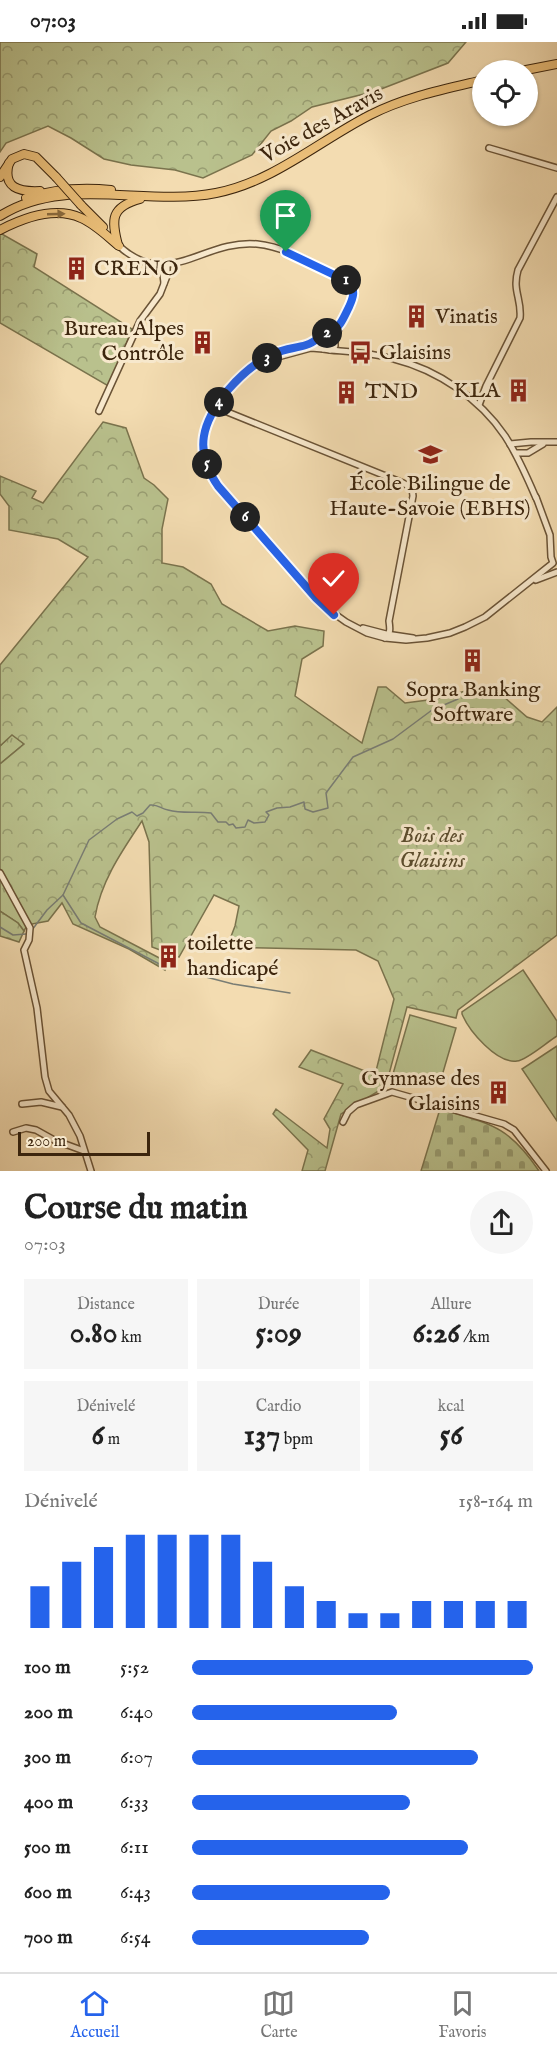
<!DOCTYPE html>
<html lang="fr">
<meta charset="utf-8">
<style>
body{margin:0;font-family:"IM FELL English",serif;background:#f6f6f6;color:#222;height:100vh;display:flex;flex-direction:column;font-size:22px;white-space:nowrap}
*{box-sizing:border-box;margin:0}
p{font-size:20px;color:#767676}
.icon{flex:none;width:33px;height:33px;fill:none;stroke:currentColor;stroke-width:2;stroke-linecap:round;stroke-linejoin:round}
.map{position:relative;height:1129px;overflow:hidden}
.panel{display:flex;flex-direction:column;background:#fff;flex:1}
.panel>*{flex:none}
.controls{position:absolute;left:472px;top:18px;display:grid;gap:12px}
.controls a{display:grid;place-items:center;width:66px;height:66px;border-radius:50%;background:#fff;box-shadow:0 2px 4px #0004;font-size:30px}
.scale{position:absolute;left:18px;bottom:15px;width:132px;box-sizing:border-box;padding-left:6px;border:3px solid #3c250d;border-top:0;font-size:16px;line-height:21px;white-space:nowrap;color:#3c250d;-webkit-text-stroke:4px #f7e8cc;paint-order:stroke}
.pin{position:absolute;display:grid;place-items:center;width:51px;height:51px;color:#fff;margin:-62px -26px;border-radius:50% 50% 50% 0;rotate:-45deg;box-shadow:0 0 6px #0007}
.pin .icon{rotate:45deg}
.km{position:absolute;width:30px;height:30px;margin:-15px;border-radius:50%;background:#222;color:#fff;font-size:16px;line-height:30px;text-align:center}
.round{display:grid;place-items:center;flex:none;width:63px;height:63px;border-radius:32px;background:#f6f6f6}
.overview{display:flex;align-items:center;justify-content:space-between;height:102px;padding:0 24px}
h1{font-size:33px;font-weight:800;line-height:45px}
.metrics{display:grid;grid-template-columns:repeat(3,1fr);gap:9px;height:102px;padding:6px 24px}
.metrics div{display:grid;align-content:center;border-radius:0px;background:#f6f6f6;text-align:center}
.metrics b{font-size:30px;font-weight:800}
.metrics small{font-size:16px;font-weight:400}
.metrics p{font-size:16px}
.chart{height:168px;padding:12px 24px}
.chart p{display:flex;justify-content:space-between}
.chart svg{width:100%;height:108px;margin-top:6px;stroke:#2563eb;stroke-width:6}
ul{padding:0 24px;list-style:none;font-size:20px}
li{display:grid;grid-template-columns:96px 72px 1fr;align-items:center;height:45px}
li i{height:15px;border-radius:8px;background:#2563eb}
.status{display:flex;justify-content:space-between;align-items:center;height:42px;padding:0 30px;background:#fff;direction:ltr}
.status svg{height:16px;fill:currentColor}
.tabs{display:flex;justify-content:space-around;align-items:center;height:84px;border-top:2px solid #e0e0e0;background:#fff;font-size:16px;color:#767676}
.tabs a{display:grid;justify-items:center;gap:3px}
.tabs .active{color:#2563eb}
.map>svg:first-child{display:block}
.grass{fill:url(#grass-tufts);stroke:#7a734d;stroke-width:1.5}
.forest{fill:url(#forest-crowns);stroke:#7a734d;stroke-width:1.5}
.cemetery{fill:url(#cemetery-stones);stroke:#7a734d;stroke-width:1.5}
.pitch{fill:#b9c18d;stroke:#7a734d;stroke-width:1.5}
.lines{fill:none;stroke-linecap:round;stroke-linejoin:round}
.stream{stroke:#797d74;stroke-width:1.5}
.minor-casing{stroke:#6a5336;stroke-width:8}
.trunk-casing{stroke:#3c250d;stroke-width:10}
.minor{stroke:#f7e8cc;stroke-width:5}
.trunk{stroke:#eabe78;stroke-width:8}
.trunk-bridge-casing{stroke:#3c250d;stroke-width:10;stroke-linecap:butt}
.trunk-bridge{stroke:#eabe78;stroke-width:8}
.oneway{fill:#8a6a3d}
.route-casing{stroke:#fff;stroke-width:12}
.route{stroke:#2563eb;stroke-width:8}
.labels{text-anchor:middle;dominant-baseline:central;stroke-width:6;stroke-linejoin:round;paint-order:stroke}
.street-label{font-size:22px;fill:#3c250d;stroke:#f7e8cc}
.poi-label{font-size:22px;fill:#3c250d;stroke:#f7e8cc;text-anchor:start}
.park-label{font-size:22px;font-style:italic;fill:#5b4c2d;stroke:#f7e8cc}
</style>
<div class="status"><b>07:03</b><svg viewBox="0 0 49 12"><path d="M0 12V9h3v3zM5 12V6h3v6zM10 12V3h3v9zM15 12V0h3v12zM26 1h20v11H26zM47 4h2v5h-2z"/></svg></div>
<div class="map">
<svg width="557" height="1129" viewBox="0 0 557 1129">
<defs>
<pattern id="grass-tufts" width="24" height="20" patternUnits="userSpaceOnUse" patternTransform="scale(1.5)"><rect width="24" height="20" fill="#b9c18d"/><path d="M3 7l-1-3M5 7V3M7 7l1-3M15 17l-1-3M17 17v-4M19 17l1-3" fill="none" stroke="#989d72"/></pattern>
<pattern id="forest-crowns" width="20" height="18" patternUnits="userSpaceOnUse" patternTransform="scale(1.5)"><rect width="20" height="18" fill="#b9c18d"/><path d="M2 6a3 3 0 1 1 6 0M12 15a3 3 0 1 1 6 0" fill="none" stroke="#989d72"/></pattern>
<pattern id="cemetery-stones" width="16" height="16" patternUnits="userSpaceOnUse" patternTransform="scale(1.5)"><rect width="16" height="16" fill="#b9c18d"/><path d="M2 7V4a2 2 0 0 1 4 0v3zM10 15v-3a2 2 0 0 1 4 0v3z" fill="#989d72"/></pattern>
</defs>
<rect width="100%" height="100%" fill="#f3dcb1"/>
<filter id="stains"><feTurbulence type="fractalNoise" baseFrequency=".00333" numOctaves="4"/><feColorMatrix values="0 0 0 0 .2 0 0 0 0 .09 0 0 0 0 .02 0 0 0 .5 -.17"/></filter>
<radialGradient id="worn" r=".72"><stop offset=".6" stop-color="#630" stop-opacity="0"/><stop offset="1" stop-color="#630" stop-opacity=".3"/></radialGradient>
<!-- grass -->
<g class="grass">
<path d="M12,692L24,702L0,722V704Z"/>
<path d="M0,831L27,883L24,889L18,881L0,869Z"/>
</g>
<!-- forest -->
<g class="forest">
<path d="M0,0H466L448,21L376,49L312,65L291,79L271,89L252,113L203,136L175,128L131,123L104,117L71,96L48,84L6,101L0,110Z"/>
<path d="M0,191L37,212L34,225L132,287L110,345L0,281Z"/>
<path d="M103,380L126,386L144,436L154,443L168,457L162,487V521L183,525L211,542L222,562L268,589L295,584L324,589L323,604L302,617L295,654L362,701L378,645H386L405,661L436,657L469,648L487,649L504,655L527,675L542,680L557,665V893L458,968L456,976L407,965L388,1036L377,1050L341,1072L325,1129H302L308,1108L273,1072L276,1067L327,1106L330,1087L324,1077L343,1042L299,1025L311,1008L375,1033L394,957L378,919L356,908L227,905L235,884L239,864L214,853L179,915L152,905L149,800L142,779C122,809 101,839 95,875L100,885L167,920L165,928L129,907L73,882L62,861L48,879L27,883L0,831V722L24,702L12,693L0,704V623L88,515L58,497L9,488V464L0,452V434L36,449L32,456L43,461Z"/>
<path d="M0,869L18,881L24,889L19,900L0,894Z"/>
</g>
<!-- cemetery -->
<path class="cemetery" d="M440,1067C490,1082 508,1083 539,1129H421Z"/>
<!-- pitch -->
<g class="pitch">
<path d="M523,928L557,979V994C547,1000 527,1018 517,1019C497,1022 469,989 462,972V970Z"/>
<path d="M410,973L456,986L439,1044L393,1032Z"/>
<path d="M557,1004V1079L522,1027Z"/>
</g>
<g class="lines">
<!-- stream -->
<g class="stream">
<path d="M63,853L81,881L167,926"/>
<path d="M0,885L13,893L26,892"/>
<path d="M32,888L47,868L63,853L89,798L117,777L132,770L137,774L143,771L150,763C158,762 161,767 168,768C182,772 197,769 211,771L218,780H226L229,783L233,782L236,786L245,785L248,778L254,781L265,780L269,773L266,770L277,766L290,765L304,760L305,767L313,770L328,766L326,751L353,715L393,697L432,668L458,657"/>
<path d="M206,935L233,942L290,951"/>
</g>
<defs>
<g id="minor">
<path d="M489,106L557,126"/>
<path d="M119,204C168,249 203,197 257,202C288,205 318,225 346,238L352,245C357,262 339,279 336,296"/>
<path d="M162,223L164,241"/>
<path d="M319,297V302L323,307L330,308L335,304V296L331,292L326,291C320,294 317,299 311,302C300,307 287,306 275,311C257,318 241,333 229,348C202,379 193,408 218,444L325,565L346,580L367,591L385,596L406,598L427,596L450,591L465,585L485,575L553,521L551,515L550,493L536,455"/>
<path d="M330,308C352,310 373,311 394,317C438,328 480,357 505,394C518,414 527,435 536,456"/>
<path d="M267,318L311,306L323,307"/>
<path d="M479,363L486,344L520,276C522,257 512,249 518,228L557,155"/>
<path d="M215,365L403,441L412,446L413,454L389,579C390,586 391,591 385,596"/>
<path d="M99,369L140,279L160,252L167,234V223"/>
<path d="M510,402L531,400H557"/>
<path d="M516,411H528L543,402"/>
<path d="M536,538L557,530"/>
<path d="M363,586L386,592L413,596"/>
<path d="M0,831L30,886L29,898L24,908L37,966L45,1035L49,1049L69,1073L80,1094L91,1129"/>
<path d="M22,1062L41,1060L62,1065"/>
<path d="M343,1080L348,1070L356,1063L392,1050L504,1082L514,1088L546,1129"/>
<path d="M13,1090L26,1086L36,1088L54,1098L84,1109"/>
</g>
<g id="trunk">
<path d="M526,28L557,22"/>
<path d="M9,121C2,146 19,150 40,149"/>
<path d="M0,135L12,117L24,112L36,115L56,135"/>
<path d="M26,156C54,147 82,145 111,148"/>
<path d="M81,163L103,185"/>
<path d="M0,174C64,133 145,165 216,151C273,140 319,99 370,73C405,55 445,47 483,38"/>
<path d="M0,188C23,176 55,164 81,176C95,182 107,194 119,204"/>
<path d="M118,203C111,177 111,165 140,157"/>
</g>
</defs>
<!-- minor casing -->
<use href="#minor" class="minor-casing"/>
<!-- trunk casing -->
<use href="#trunk" class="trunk-casing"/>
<!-- minor -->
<use href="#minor" class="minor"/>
<!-- trunk -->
<use href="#trunk" class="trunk"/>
<defs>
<path id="trunk-bridge" d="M56,135L81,163"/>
</defs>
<!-- trunk-bridge casing -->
<use href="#trunk-bridge" class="trunk-bridge-casing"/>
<!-- trunk-bridge -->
<use href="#trunk-bridge" class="trunk-bridge"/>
</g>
<!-- one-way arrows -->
<defs><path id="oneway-solid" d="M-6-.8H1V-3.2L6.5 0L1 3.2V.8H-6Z" transform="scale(1.5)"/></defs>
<use class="oneway" href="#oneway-solid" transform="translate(56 172) rotate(-2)"/>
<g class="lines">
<defs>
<path id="route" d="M286,210L349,240C356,249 353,256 349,265C344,275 340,286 330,291C324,293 326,290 321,294C316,298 313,301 306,303C296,306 285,307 275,311C257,319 241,333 228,348C202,380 193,408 218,444L316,556L334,573"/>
</defs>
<!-- route casing -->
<use href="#route" class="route-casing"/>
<!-- route -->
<use href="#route" class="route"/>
</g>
<!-- icons -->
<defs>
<symbol id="building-bare" viewBox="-9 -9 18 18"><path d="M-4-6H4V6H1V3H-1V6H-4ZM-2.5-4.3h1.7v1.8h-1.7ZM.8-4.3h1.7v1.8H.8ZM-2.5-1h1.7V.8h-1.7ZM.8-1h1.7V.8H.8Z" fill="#8f2418" stroke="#f7e8cc" stroke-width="2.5" paint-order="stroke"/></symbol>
<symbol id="bus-bare" viewBox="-9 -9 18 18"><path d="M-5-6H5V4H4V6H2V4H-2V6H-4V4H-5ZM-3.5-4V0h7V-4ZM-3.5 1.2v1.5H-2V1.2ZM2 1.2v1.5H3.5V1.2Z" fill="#8f2418" stroke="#f7e8cc" stroke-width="2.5" paint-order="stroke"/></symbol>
<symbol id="school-bare" viewBox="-9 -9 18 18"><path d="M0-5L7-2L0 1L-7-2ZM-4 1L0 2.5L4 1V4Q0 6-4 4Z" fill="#8f2418" stroke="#f7e8cc" stroke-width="2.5" paint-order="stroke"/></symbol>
</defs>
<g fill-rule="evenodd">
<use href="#building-bare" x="60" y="210" width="33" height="33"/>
<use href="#building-bare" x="400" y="258" width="33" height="33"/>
<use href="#building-bare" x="186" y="284" width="33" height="33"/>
<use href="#bus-bare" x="344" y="294" width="33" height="33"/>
<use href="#building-bare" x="502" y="332" width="33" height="33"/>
<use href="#building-bare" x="330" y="334" width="33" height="33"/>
<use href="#school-bare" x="414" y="396" width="33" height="33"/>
<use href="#building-bare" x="456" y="602" width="33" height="33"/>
<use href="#building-bare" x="152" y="898" width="33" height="33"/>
<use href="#building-bare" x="482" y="1034" width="33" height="33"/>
</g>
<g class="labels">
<!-- street labels -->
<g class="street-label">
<text transform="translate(322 83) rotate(-29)">Voie des Aravis</text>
</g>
<!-- poi labels -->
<g class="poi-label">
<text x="94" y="227">CRENO</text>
<text x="435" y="275">Vinatis</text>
<text x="184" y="287" text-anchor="end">Bureau Alpes<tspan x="184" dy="25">Contrôle</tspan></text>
<text x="379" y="311">Glaisins</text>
<text x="500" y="349" text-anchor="end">KLA</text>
<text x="365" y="350">TND</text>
<text x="430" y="442" text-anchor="middle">École Bilingue de<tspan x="430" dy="25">Haute-Savoie (EBHS)</tspan></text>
<text x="473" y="648" text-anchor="middle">Sopra Banking<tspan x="473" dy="25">Software</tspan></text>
<text x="187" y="902">toilette<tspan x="187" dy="25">handicapé</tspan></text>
<text x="480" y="1037" text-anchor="end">Gymnase des<tspan x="480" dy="25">Glaisins</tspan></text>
</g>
<!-- park labels -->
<g class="park-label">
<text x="432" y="794">Bois des<tspan x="432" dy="25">Glaisins</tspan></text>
</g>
</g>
<rect width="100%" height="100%" filter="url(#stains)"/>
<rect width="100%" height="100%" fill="url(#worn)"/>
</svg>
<div class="controls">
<a><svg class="icon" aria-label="locate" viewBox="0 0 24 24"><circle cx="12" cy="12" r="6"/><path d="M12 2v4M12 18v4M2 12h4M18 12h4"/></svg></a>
</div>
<div class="scale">200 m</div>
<div class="pin" style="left:286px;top:210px;background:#1e9e55"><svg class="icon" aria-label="arrive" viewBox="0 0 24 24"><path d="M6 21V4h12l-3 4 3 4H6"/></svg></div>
<div class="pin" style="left:334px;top:573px;background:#d93025"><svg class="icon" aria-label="check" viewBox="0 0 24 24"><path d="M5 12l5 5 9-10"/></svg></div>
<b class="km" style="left:346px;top:238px">1</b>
<b class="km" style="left:327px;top:291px">2</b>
<b class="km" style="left:267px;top:316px">3</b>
<b class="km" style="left:219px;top:360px">4</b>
<b class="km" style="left:207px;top:422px">5</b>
<b class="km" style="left:245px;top:475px">6</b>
</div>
<section class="panel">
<div class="overview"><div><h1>Course du matin</h1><p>07:03</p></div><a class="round"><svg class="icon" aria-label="share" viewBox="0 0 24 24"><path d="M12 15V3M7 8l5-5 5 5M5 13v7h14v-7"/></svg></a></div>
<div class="metrics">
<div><p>Distance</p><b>0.80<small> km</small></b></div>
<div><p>Durée</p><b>5:09</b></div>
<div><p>Allure</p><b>6:26<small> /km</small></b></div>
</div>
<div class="metrics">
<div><p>Dénivelé</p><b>6<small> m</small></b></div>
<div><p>Cardio</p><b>137<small> bpm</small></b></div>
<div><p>kcal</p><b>56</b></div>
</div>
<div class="chart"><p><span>Dénivelé</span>158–164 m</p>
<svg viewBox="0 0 160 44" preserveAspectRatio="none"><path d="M5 44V27M15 44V17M25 44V11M35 44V6M45 44V6M55 44V6M65 44V6M75 44V17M85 44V27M95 44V33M105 44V38M115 44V38M125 44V33M135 44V33M145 44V33M155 44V33"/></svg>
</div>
<ul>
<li><b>100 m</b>5:52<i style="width:100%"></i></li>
<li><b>200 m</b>6:40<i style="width:60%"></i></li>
<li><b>300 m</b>6:07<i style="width:84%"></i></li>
<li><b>400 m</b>6:33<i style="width:64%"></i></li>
<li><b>500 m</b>6:11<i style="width:81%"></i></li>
<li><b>600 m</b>6:43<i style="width:58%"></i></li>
<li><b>700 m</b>6:54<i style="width:52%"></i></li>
</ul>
</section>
<nav class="tabs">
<a class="active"><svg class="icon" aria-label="home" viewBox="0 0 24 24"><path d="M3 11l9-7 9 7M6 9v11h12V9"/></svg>Accueil</a>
<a><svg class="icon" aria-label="map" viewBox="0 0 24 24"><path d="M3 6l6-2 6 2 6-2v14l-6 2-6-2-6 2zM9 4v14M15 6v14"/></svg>Carte</a>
<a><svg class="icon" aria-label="saved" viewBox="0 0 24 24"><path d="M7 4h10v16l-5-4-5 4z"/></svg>Favoris</a>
</nav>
